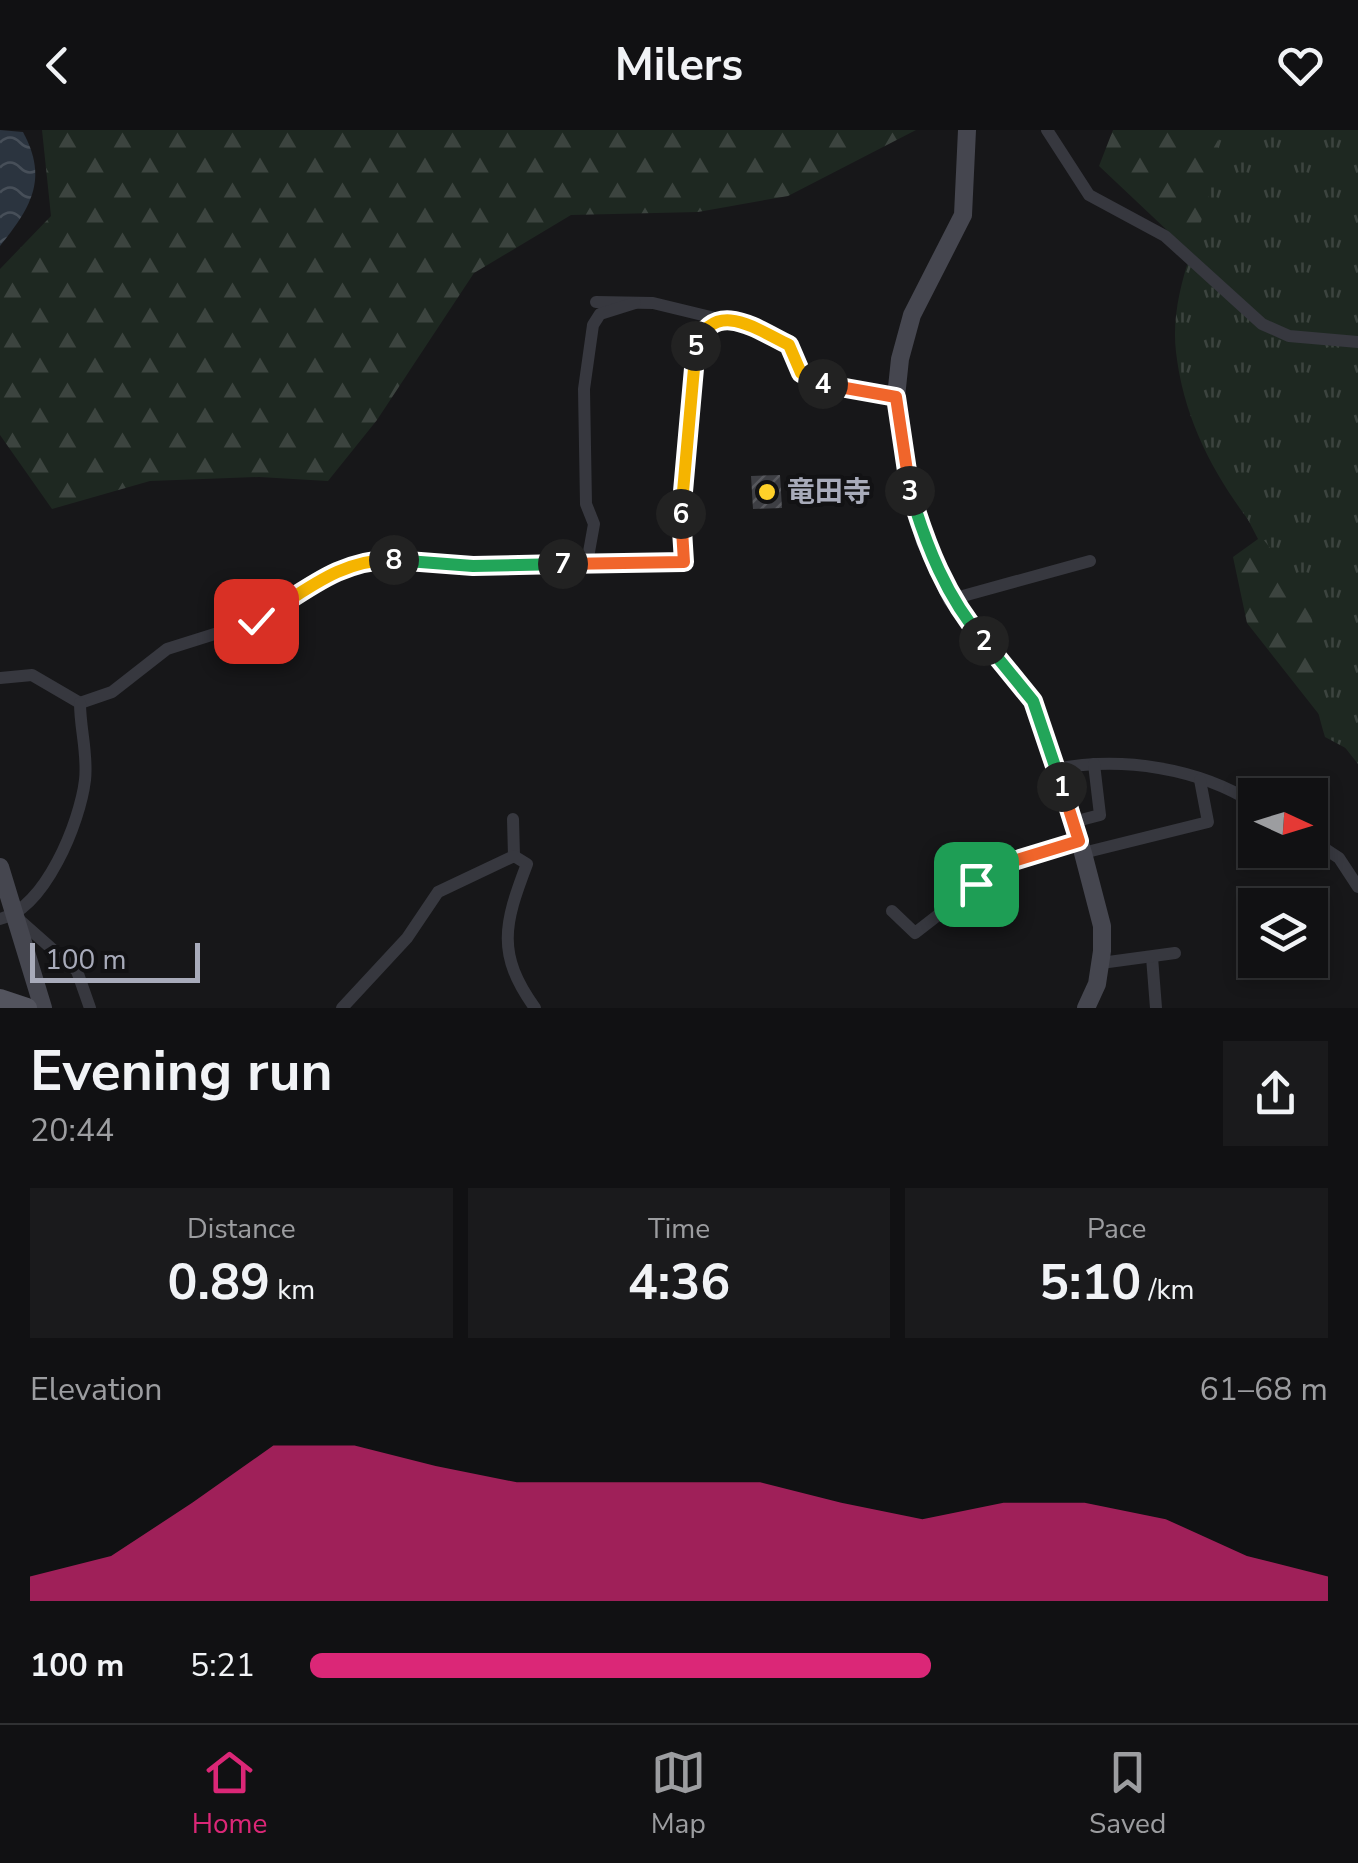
<!DOCTYPE html>
<meta charset="utf-8">
<style>
body{margin:0;font-family:"Nunito Sans","Noto Sans JP",sans-serif;background:#1a1a1c;color:#f1f3f6;height:100vh;display:flex;flex-direction:column;font-size:38px;white-space:nowrap}
*{box-sizing:border-box;margin:0}
p{font-size:32px;color:#9c9da0}
.icon{flex:none;width:55px;height:55px;fill:none;stroke:currentColor;stroke-width:2;stroke-linecap:round;stroke-linejoin:round}
.map{position:relative;height:878px;overflow:hidden}
.details{display:flex;flex-direction:column;background:#111113;flex:1}
.details>*{flex:none}
.needle{width:65px;rotate:94deg}
.buttons{position:absolute;left:1238px;top:648px;display:grid;gap:20px}
.buttons a{display:grid;place-items:center;width:90px;height:90px;border-radius:0px;background:#111113;box-shadow:0 5px 15px #0003,0 0 0 2px #303133;font-size:50px}
.scale{position:absolute;left:30px;bottom:25px;width:170px;box-sizing:border-box;padding-left:10px;border:5px solid #a8abba;border-top:0;font-size:28px;line-height:35px;white-space:nowrap;color:#a8abba;-webkit-text-stroke:8px #121214;paint-order:stroke}
.pin{position:absolute;display:grid;place-items:center;width:85px;height:85px;color:#fff;margin:-42px;border-radius:20px;box-shadow:0 5px 15px #0006}
.km{position:absolute;width:50px;height:50px;margin:-25px;border-radius:50%;background:#222;color:#fff;font-size:28px;line-height:50px;text-align:center}
.round{display:grid;place-items:center;flex:none;width:105px;height:105px;border-radius:0px;background:#1a1a1c}
.headline{display:flex;align-items:center;justify-content:space-between;height:170px;padding:0 30px}
h1{font-size:55px;font-weight:700;line-height:75px}
.metrics{display:grid;grid-template-columns:repeat(3,1fr);gap:15px;height:170px;padding:10px 30px}
.metrics div{display:grid;align-content:center;border-radius:0px;background:#1a1a1c;text-align:center}
.metrics b{font-size:50px;font-weight:700}
.metrics small{font-size:28px;font-weight:400}
.metrics p{font-size:28px}
.chart{height:280px;padding:20px 30px}
.chart p{display:flex;justify-content:space-between}
.chart svg{width:100%;height:180px;margin-top:10px;fill:#db2777;opacity:.7}
ul{padding:0 30px;list-style:none;font-size:32px}
li{display:grid;grid-template-columns:160px 120px 1fr;align-items:center;height:75px}
li i{height:25px;border-radius:12px;background:#db2777}
header{display:flex;justify-content:space-between;align-items:center;height:130px;padding:0 30px;background:#111113;font-size:45px;font-weight:700}
.menu{display:flex;justify-content:space-around;align-items:center;height:140px;border-top:2px solid #303133;background:#111113;font-size:28px;color:#9c9da0}
.menu a{display:grid;justify-items:center;gap:5px}
.menu .on{color:#db2777}
.map>svg:first-child{display:block}
.forest{fill:url(#forest-firs)}
.park{fill:url(#park-tufts)}
.water{fill:url(#water-waves)}
.building{fill:url(#building-hatch)}
.lines{fill:none;stroke-linecap:round;stroke-linejoin:round}
.street{stroke:#37383f;stroke-width:12}
.secondary{stroke:#45464f;stroke-width:18}
.primary{stroke:#53545e;stroke-width:20}
.split-1-casing{stroke:#fff;stroke-width:20}
.split-2-casing{stroke:#fff;stroke-width:20}
.split-3-casing{stroke:#fff;stroke-width:20}
.split-4-casing{stroke:#fff;stroke-width:20}
.split-5-casing{stroke:#fff;stroke-width:20}
.split-6-casing{stroke:#fff;stroke-width:20}
.split-7-casing{stroke:#fff;stroke-width:20}
.split-8-casing{stroke:#fff;stroke-width:20}
.split-9-casing{stroke:#fff;stroke-width:20}
.split-1{stroke:#f0652b;stroke-width:12}
.split-2{stroke:#22a559;stroke-width:12}
.split-3{stroke:#22a559;stroke-width:12}
.split-4{stroke:#f0652b;stroke-width:12}
.split-5{stroke:#f5b400;stroke-width:12}
.split-6{stroke:#f5b400;stroke-width:12}
.split-7{stroke:#f0652b;stroke-width:12}
.split-8{stroke:#22a559;stroke-width:12}
.split-9{stroke:#f5b400;stroke-width:12}
.poi-dot{fill:#ffd129;stroke:#121214;stroke-width:4}
.labels{text-anchor:middle;dominant-baseline:central;stroke-width:8;stroke-linejoin:round;paint-order:stroke}
.poi-label{font-size:28px;font-weight:bold;fill:#a8abba;stroke:#121214;text-anchor:start}
</style>
<header><svg class="icon" aria-label="back" viewBox="0 0 24 24"><path d="M15 5l-7 7 7 7"/></svg>Milers<svg class="icon" aria-label="heart" viewBox="0 0 24 24"><path d="M12 20l-8-8c-3-5 5-10 8-4 3-6 11-1 8 4z"/></svg></header>
<div class="map">
<svg width="1358" height="878" viewBox="0 0 1358 878">
<defs>
<pattern id="forest-firs" width="22" height="20" patternUnits="userSpaceOnUse" patternTransform="scale(2.5)"><rect width="22" height="20" fill="#1e2821"/><path d="M5 1l3.5 6h-7zM16 11l3.5 6h-7z" fill="#3c443f"/></pattern>
<pattern id="park-tufts" width="24" height="20" patternUnits="userSpaceOnUse" patternTransform="scale(2.5)"><rect width="24" height="20" fill="#1e2821"/><path d="M3 7l-1-3M5 7V3M7 7l1-3M15 17l-1-3M17 17v-4M19 17l1-3" fill="none" stroke="#3c443f"/></pattern>
<pattern id="water-waves" width="16" height="10" patternUnits="userSpaceOnUse" patternTransform="scale(2.5)"><rect width="16" height="10" fill="#2b343f"/><path d="M0 5q4-4 8 0t8 0" fill="none" stroke="#474f59"/></pattern>
<pattern id="building-hatch" width="6" height="6" patternUnits="userSpaceOnUse" patternTransform="scale(2.5)"><rect width="6" height="6" fill="#3e3f44"/><path d="M-1 1l2-2M0 6l6-6M5 7l2-2" fill="none" stroke="#57585d"/></pattern>
</defs>
<rect width="100%" height="100%" fill="#171719"/>
<!-- forest -->
<g class="forest">
<path d="M42,0H916L788,66L698,82L571,85L474,143L377,290L328,351L259,347L150,351L52,379L0,305V139L51,86Z"/>
<path d="M1113,0H1358V634L1247,493L1233,427L1258,409L1196,289L1195,145L1188,120L1099,36Z"/>
</g>
<!-- park -->
<path class="park" d="M1218,0H1358V633L1353,622L1325,607C1321,593 1316,577 1315,563C1313,525 1320,494 1301,459C1289,438 1270,419 1255,399C1213,344 1184,290 1176,222C1167,145 1221,76 1218,0Z"/>
<!-- water -->
<path class="water" d="M0,0L23,2C49,50 30,78 0,116Z"/>
<!-- building -->
<path class="building" d="M780,345L782,378L753,379L751,346Z"/>
<g class="lines">
<!-- street -->
<g class="street">
<path d="M1047,0L1089,65L1165,106L1262,194L1289,206L1358,212"/>
<path d="M596,172L653,173L719,189"/>
<path d="M587,433L594,394L586,374L584,259L593,195L600,184L635,173"/>
<path d="M952,469L1090,431"/>
<path d="M0,548L32,545L80,573"/>
<path d="M80,573L112,562L167,519L256,491L321,447L356,434L387,430L473,436L684,431L680,369L694,220C716,165 751,196 789,215L801,243L812,251L896,267"/>
<path d="M1056,639C1122,626 1199,638 1255,674"/>
<path d="M513,689L514,726"/>
<path d="M1073,692L1100,685L1094,634"/>
<path d="M1310,709L1339,728L1358,757"/>
<path d="M1083,723L1208,692L1200,650"/>
<path d="M892,781L915,803L1004,734L1079,711"/>
<path d="M16,787L77,841L90,878"/>
<path d="M0,789C45,779 80,692 85,650C88,624 80,599 80,573"/>
<path d="M1152,827L1156,878"/>
<path d="M1101,833L1175,823"/>
<path d="M342,878L407,808L438,762L514,726L527,734C504,794 496,824 535,878"/>
</g>
<!-- secondary -->
<g class="secondary">
<path d="M967,0L963,85L912,185L900,229L896,267L909,357L925,411L952,469L1033,571L1083,723L1102,796V821L1097,854L1086,878"/>
<path d="M0,737L43,878"/>
</g>
<!-- primary -->
<path class="primary" d="M0,869L27,878"/>
</g>
<g class="lines">
<defs>
<path id="split-1" d="M976,754L1004,734L1079,711L1062,657"/>
<path id="split-2" d="M984,511L1033,571L1062,657"/>
<path id="split-3" d="M910,361C926,415 946,467 984,511"/>
<path id="split-4" d="M823,254L896,267L910,361"/>
<path id="split-5" d="M696,216C715,168 756,199 789,215L801,243L823,254"/>
<path id="split-6" d="M681,384L696,216"/>
<path id="split-7" d="M563,434L684,432L681,384"/>
<path id="split-8" d="M394,430L473,436L563,434"/>
<path id="split-9" d="M256,491C301,465 339,428 394,430"/>
</defs>
<!-- split-1 casing -->
<use href="#split-1" class="split-1-casing"/>
<!-- split-2 casing -->
<use href="#split-2" class="split-2-casing"/>
<!-- split-3 casing -->
<use href="#split-3" class="split-3-casing"/>
<!-- split-4 casing -->
<use href="#split-4" class="split-4-casing"/>
<!-- split-5 casing -->
<use href="#split-5" class="split-5-casing"/>
<!-- split-6 casing -->
<use href="#split-6" class="split-6-casing"/>
<!-- split-7 casing -->
<use href="#split-7" class="split-7-casing"/>
<!-- split-8 casing -->
<use href="#split-8" class="split-8-casing"/>
<!-- split-9 casing -->
<use href="#split-9" class="split-9-casing"/>
<!-- split-1 -->
<use href="#split-1" class="split-1"/>
<!-- split-2 -->
<use href="#split-2" class="split-2"/>
<!-- split-3 -->
<use href="#split-3" class="split-3"/>
<!-- split-4 -->
<use href="#split-4" class="split-4"/>
<!-- split-5 -->
<use href="#split-5" class="split-5"/>
<!-- split-6 -->
<use href="#split-6" class="split-6"/>
<!-- split-7 -->
<use href="#split-7" class="split-7"/>
<!-- split-8 -->
<use href="#split-8" class="split-8"/>
<!-- split-9 -->
<use href="#split-9" class="split-9"/>
</g>
<!-- markers -->
<circle class="poi-dot" cx="767" cy="362" r="10"/>
<g class="labels">
<!-- poi labels -->
<g class="poi-label">
<text x="787" y="362">竜田寺</text>
</g>
</g>
</svg>
<div class="buttons">
<a><svg class="needle" viewBox="-14 -14 28 28"><path d="M0-13l5 13h-10z" fill="#e53935"/><path d="M0 13l5-13h-10z" fill="#9c9da0"/></svg></a>
<a><svg class="icon" aria-label="layers" viewBox="0 0 24 24"><path d="M12 4l9 5-9 5-9-5zM3 14l9 5 9-5"/></svg></a>
</div>
<div class="scale">100 m</div>
<div class="pin" style="left:976px;top:754px;background:#1e9e55"><svg class="icon" aria-label="arrive" viewBox="0 0 24 24"><path d="M6 21V4h12l-3 4 3 4H6"/></svg></div>
<div class="pin" style="left:256px;top:491px;background:#d93025"><svg class="icon" aria-label="check" viewBox="0 0 24 24"><path d="M5 12l5 5 9-10"/></svg></div>
<b class="km" style="left:1062px;top:657px">1</b>
<b class="km" style="left:984px;top:511px">2</b>
<b class="km" style="left:910px;top:361px">3</b>
<b class="km" style="left:823px;top:254px">4</b>
<b class="km" style="left:696px;top:216px">5</b>
<b class="km" style="left:681px;top:384px">6</b>
<b class="km" style="left:563px;top:434px">7</b>
<b class="km" style="left:394px;top:430px">8</b>
</div>
<section class="details">
<div class="headline"><div><h1>Evening run</h1><p>20:44</p></div><a class="round"><svg class="icon" aria-label="share" viewBox="0 0 24 24"><path d="M12 15V3M7 8l5-5 5 5M5 13v7h14v-7"/></svg></a></div>
<div class="metrics">
<div><p>Distance</p><b>0.89<small> km</small></b></div>
<div><p>Time</p><b>4:36</b></div>
<div><p>Pace</p><b>5:10<small> /km</small></b></div>
</div>
<div class="chart"><p><span>Elevation</span>61–68 m</p>
<svg viewBox="0 0 160 44" preserveAspectRatio="none"><path d="M0 44V38L10 33L20 20L30 6L40 6L50 11L60 15L70 15L80 15L90 15L100 20L110 24L120 20L130 20L140 24L150 33L160 38V44z"/></svg>
</div>
<ul>
<li><b>100 m</b>5:21<i style="width:61%"></i></li>
</ul>
</section>
<nav class="menu">
<a class="on"><svg class="icon" aria-label="home" viewBox="0 0 24 24"><path d="M3 11l9-7 9 7M6 9v11h12V9"/></svg>Home</a>
<a><svg class="icon" aria-label="map" viewBox="0 0 24 24"><path d="M3 6l6-2 6 2 6-2v14l-6 2-6-2-6 2zM9 4v14M15 6v14"/></svg>Map</a>
<a><svg class="icon" aria-label="saved" viewBox="0 0 24 24"><path d="M7 4h10v16l-5-4-5 4z"/></svg>Saved</a>
</nav>
